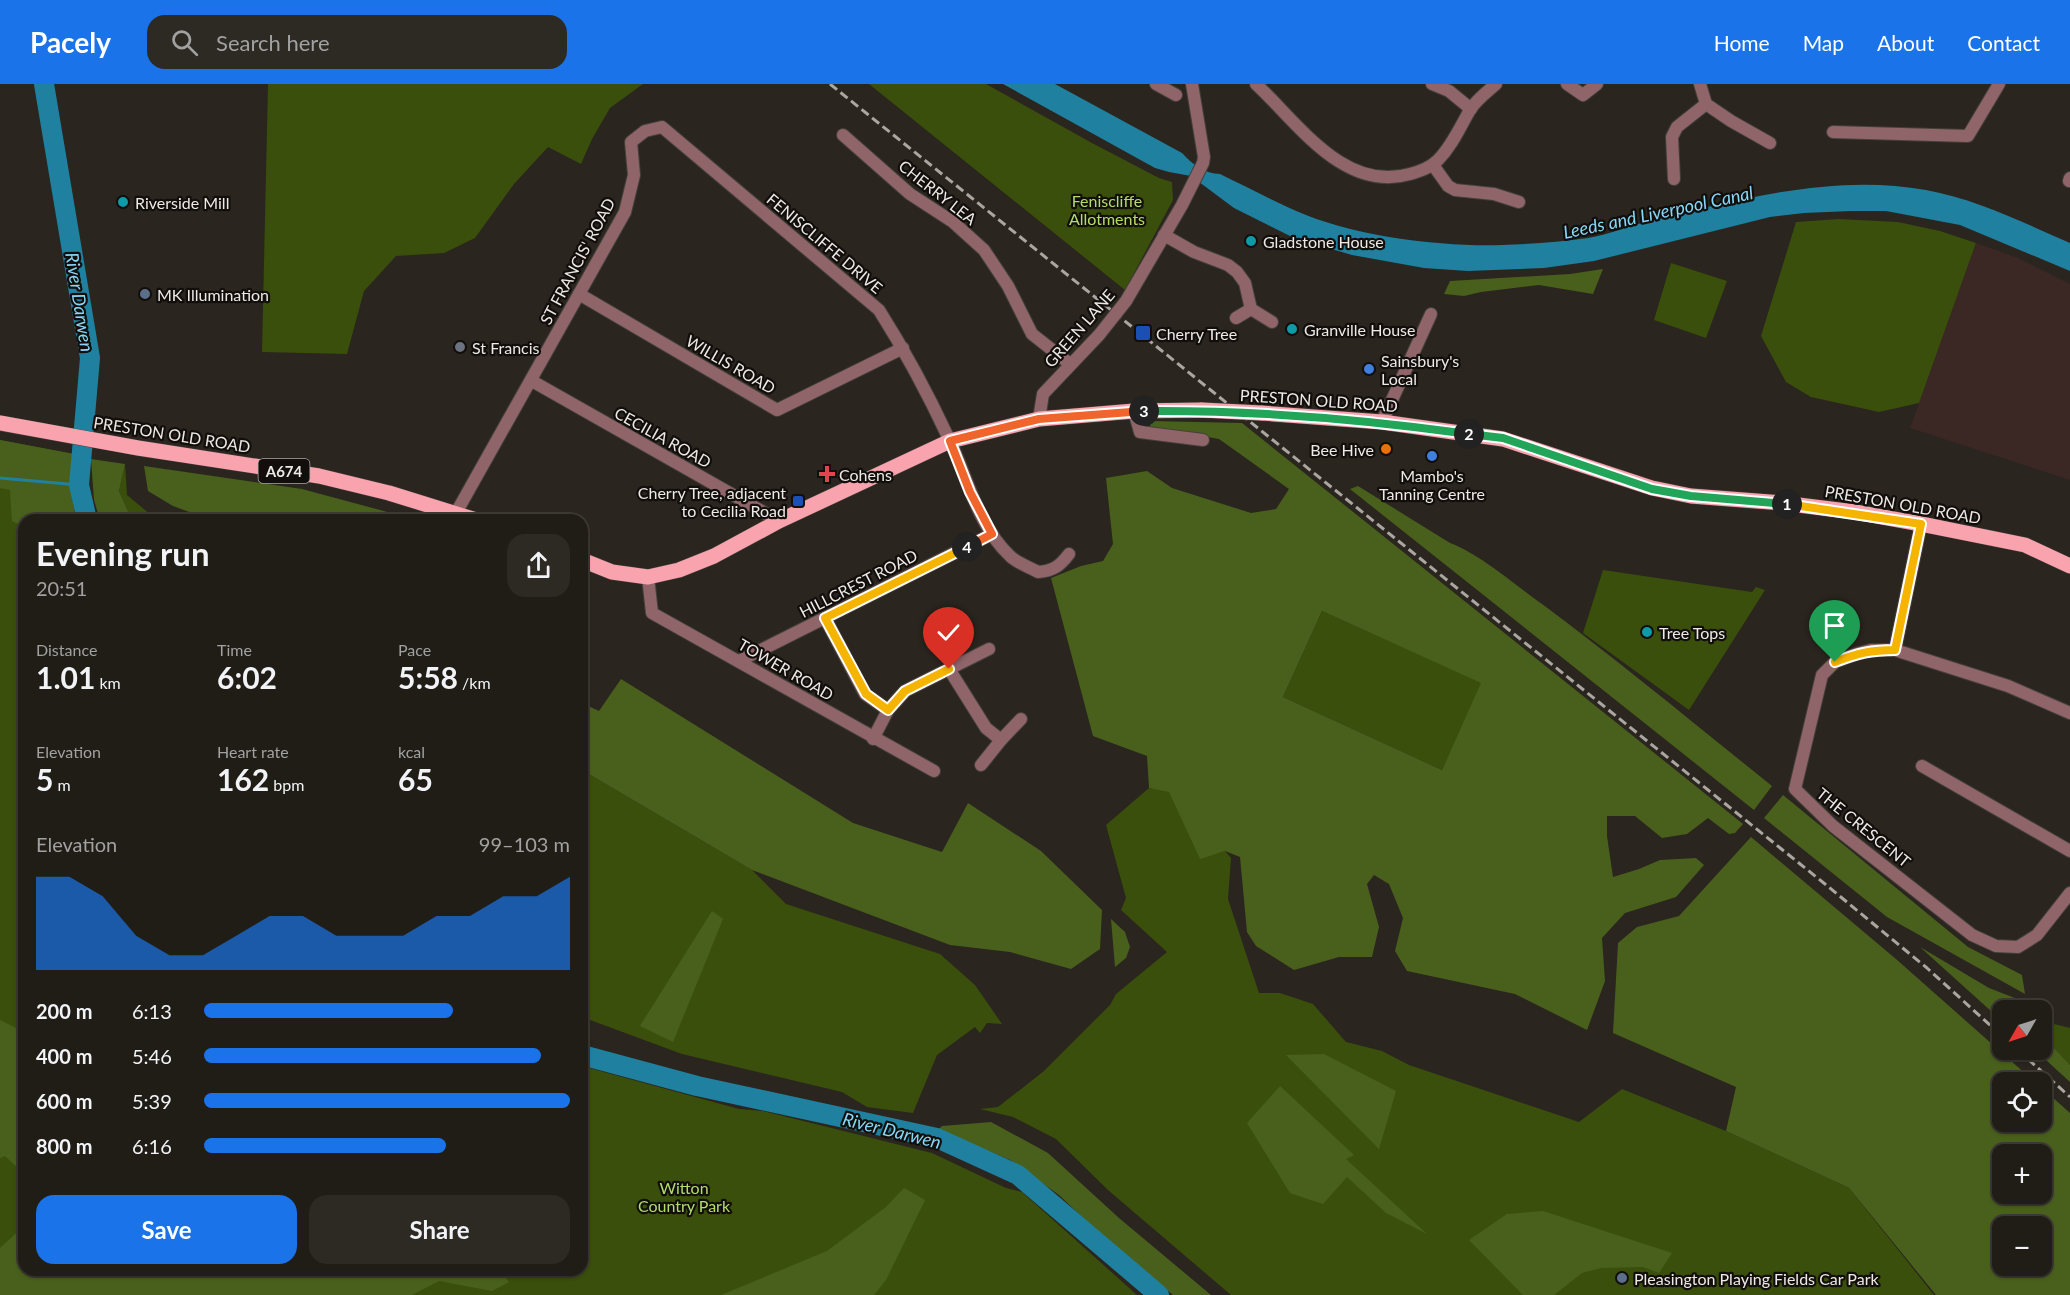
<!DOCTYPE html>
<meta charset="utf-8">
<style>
body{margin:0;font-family:Lato,sans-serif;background:#2d2923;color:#f1f3f6;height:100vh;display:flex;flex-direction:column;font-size:22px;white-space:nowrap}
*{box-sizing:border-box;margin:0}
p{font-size:20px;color:#a2a1a1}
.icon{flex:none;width:33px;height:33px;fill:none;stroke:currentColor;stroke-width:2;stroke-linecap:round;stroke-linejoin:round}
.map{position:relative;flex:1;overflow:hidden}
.panel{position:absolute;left:18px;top:430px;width:570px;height:762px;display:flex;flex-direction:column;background:#201c16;border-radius:18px;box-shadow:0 2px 4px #0004,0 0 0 2px #3d3a35}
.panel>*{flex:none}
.needle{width:39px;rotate:231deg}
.tools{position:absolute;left:1992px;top:916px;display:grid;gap:12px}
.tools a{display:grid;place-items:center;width:60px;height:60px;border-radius:12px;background:#201c16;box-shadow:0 2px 4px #0004,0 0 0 2px #3d3a35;font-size:30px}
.pin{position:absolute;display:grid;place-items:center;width:51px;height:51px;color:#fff;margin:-62px -26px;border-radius:50% 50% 50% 0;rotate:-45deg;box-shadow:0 0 6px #0007}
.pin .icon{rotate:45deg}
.km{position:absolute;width:30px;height:30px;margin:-15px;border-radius:50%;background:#222;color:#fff;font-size:16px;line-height:30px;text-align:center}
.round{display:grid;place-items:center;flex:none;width:63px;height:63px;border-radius:18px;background:#2d2923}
.summary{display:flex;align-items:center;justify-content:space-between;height:102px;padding:0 18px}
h1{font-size:33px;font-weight:700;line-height:45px}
.figures{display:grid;grid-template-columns:repeat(3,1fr);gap:9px;height:102px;padding:6px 18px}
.figures div{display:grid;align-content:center}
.figures b{font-size:30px;font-weight:700}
.figures small{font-size:16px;font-weight:400}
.figures p{font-size:16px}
.chart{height:168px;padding:12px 18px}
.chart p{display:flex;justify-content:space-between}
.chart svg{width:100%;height:108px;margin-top:6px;fill:#1a73e8;opacity:.7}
.button{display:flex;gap:12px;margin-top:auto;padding:12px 18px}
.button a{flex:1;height:69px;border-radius:18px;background:#1a73e8;color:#fff;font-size:24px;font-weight:700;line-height:69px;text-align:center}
.button a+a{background:#2d2923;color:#f1f3f6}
ul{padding:0 18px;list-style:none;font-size:20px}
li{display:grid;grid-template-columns:96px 72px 1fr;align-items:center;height:45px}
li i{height:15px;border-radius:8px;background:#1a73e8}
header{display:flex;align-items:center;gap:36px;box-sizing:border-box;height:84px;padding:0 30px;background:#1a73e8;color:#fff}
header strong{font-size:28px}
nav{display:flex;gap:33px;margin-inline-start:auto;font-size:21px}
.search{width:420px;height:54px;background:#2d2923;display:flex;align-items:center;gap:15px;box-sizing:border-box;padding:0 21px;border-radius:18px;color:#a2a1a1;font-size:22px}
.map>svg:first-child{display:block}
.education{fill:#3b2724}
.green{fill:#3a4f0b}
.forest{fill:#49601c;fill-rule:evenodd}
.water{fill:#1f809f}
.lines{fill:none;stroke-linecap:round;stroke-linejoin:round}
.stream{stroke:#1f809f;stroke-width:3}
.river{stroke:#1f809f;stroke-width:20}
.minor-casing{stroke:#45403a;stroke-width:14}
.major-casing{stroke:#45403a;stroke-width:16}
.minor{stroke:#8f656a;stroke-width:12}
.major{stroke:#f9a3af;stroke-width:15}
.rail{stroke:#aaa6a1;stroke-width:3;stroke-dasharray:9 4.5;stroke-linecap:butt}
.minor-bridge-casing{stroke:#45403a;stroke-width:14;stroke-linecap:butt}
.major-bridge-casing{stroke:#45403a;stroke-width:16;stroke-linecap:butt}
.minor-bridge{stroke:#8f656a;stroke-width:12}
.major-bridge{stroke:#f9a3af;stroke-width:15}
.split-1-casing{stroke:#fff;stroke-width:12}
.split-2-casing{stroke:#fff;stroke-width:12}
.split-3-casing{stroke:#fff;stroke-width:12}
.split-4-casing{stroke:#fff;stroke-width:12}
.split-5-casing{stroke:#fff;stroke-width:12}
.split-1{stroke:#f5b400;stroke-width:8}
.split-2{stroke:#22a559;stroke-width:8}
.split-3{stroke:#22a559;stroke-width:8}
.split-4{stroke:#f0652b;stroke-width:8}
.split-5{stroke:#f5b400;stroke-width:8}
.culture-dot{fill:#0f9aa8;stroke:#110e0b;stroke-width:2}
.service-dot{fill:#5c6f8a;stroke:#110e0b;stroke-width:2}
.transit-dot{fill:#1a4fb4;stroke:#110e0b;stroke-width:2}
.worship-dot{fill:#6b7280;stroke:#110e0b;stroke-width:2}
.shop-dot{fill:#3f7fe0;stroke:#110e0b;stroke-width:2}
.food-dot{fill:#e8710a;stroke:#110e0b;stroke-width:2}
.health-dot{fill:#e0444e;stroke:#110e0b;stroke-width:2}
.labels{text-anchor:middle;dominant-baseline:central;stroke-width:4.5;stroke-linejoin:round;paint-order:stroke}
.shield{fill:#110e0b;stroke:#aba7a4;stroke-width:1.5}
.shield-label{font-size:15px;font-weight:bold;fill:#ede9e5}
.street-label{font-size:16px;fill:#ede9e5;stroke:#110e0b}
.park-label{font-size:16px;fill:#b3dd69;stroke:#110e0b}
.poi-label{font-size:16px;fill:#ede9e5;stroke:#110e0b;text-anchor:start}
.water-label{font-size:18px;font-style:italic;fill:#87d8f8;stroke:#110e0b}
</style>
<header>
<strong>Pacely</strong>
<div class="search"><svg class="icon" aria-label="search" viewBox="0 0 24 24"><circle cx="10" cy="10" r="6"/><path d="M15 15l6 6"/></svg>Search here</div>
<nav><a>Home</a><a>Map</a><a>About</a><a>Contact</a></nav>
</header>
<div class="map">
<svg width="2070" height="1211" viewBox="0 0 2070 1211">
<rect width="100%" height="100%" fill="#2a251e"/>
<!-- education -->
<path class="education" d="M1976,159L2016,173L2070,200V396L1910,344Z"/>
<!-- green -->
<g class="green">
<path d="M268,0H643L610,24L592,55L581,80L548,63L514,100L475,154L444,169L396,172L364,207L347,270L262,268Z"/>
<path d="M869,0H986L1092,59L1159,94L1172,98L1173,116L1125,206Z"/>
<path d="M1839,135L1898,138L1940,147L1976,159L1919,319L1879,328L1811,313L1786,298L1761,252L1796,138Z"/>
<path d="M1671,179L1727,197L1706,254L1654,236Z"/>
<path d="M0,356L74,370L71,408L76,436H24V1186H582V982L739,1025L763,1027L932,1069L1006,1104L1022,1108L1137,1211H0Z"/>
<path d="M125,380L127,411L157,436H132L119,407Z"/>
<path d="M1603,486L1752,508L1756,503L1765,506L1689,626L1583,549Z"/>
<path d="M1322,527L1482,599L1442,686L1283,613Z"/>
<path d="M582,686L752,786L786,820L940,870L975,901L1002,940L987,939L980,949L975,943L937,971L913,1029L867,1023L842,1008L682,970L582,933Z"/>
<path d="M1149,704L1169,707L1200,774L1225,767L1231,774L1228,815L1259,909H1280L1313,920L1346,958L1382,967L1409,981L1579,1038L1622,1005L1726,1047L1849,1104L1934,1211H1231L1108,1106L1056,1055L1013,1033L980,1025L998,1023L1044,987L1110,921L1116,910L1167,868L1121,826L1126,814L1106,741Z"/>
<path d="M2042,937L2070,944V981L2042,951Z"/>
</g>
<!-- forest -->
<g class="forest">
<path d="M1603,185L1593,210L1539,201L1481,208L1464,212L1444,210L1450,197L1570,190Z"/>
<path d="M1151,337L1242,339L1743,740L1735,749L1729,750L1708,734L1687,750L1662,754L1635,732H1607V752L1613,793L1639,785L1660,776L1696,774L1704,781L1676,813L1625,829L1602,854L1605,897L1587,946L1515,910L1407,887L1395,867L1403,834L1389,800L1374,791L1367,800L1379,843L1372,873H1339L1294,886L1256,862L1247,848L1240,773L1225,767L1200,775L1169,708L1149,704L1147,672L1093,652L1051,494L1081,482L1103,477L1113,460L1106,394L1147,387L1172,404L1251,429L1276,425L1289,405L1219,355L1150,343ZM1322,527L1481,599L1442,686L1283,613Z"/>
<path d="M0,356L74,370L71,408L76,436H24V443L12,437L10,406L0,404Z"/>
<path d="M91,375L125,380L119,407L132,436H100L94,416Z"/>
<path d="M144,382L302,405L417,436H211L173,422L148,407Z"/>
<path d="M1358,402L1450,459C1480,470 1515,501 1542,520C1620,578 1696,641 1772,702L1754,726L1350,405Z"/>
<path d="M621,595L853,739L942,768L968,719L1041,767L1102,826L1100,865L1071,885L1010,868L950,861L752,786L582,686V619L599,627Z"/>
<path d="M1783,711L1968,863L2022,891L2025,910L1887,833L1764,734Z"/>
<path d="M1751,753L1896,875L2036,999H2002V1038H2042V1004L2070,1029V1211H1936L1849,1104L1726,1047L1736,1003L1613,949L1618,859L1637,843L1679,832ZM2002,1071H2042V1110H2002ZM2002,1143H2042V1182H2002Z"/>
<path d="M712,827L723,835L673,958L640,942Z"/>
<path d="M1111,835L1125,848L1130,863L1126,874L1115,883Z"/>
<path d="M1920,863L1989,904L2025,918L2024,927H2002V937Z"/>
<path d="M0,936L24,948V1090L5,1072L0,1074Z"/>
<path d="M2042,951L2070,981V998L2035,966H2042Z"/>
<path d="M1324,970L1396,1007L1379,1065L1286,971Z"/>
<path d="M1280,1002L1354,1071L1346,1075L1427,1150L1386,1129L1347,1093L1323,1120L1290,1109L1247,1039Z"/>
<path d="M991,1038L1048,1069L1119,1134L1211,1211H1173L1101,1151L1059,1111L1010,1076L938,1046L942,1042Z"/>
<path d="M904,1104L925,1116L886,1196L874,1211H721L827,1167L886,1123Z"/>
<path d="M1543,1127L1672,1169L1659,1189L1643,1183L1601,1184L1582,1189L1554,1211H1523L1469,1156L1507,1130Z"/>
<path d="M24,1142V1186H500L509,1198L492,1207L439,1197L412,1211H0V1164Z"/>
</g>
<!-- water -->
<path class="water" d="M1003,0H1055L1182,69C1192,80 1205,90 1220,90C1249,104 1277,119 1306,131C1361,153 1443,163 1502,161C1530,160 1560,158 1588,154C1608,151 1629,142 1649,137C1737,116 1834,89 1926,106C1976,115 2024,139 2070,159V187L1960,141L1886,127H1851L1804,129L1770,133L1594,177L1544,184L1468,187L1424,184L1352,171L1294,154L1234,124L1191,92L1169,88L1155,84Z"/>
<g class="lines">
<!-- stream -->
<path class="stream" d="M0,394L79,401"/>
<!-- river -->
<g class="river">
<path d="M44,0L90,274L79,401L87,436"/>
<path d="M582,971L697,1002L937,1054L1018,1091L1159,1211"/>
</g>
<defs>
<g id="minor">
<path d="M1156,0L1176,11"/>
<path d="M1256,0C1298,39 1344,109 1410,90C1420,87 1430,84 1438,76C1452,62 1460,43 1470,26C1476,16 1487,8 1496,0"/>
<path d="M1432,0L1449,7L1471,25"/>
<path d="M1567,0L1583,11L1597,0"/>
<path d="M1700,0L1706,20L1731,37L1770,59"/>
<path d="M1833,48L1968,52L1999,0"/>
<path d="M843,51L910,110L953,138L984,166L1008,202L1032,250L1070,280"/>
<path d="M1433,81L1448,102L1455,106L1494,110L1519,118"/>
<path d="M1674,95L1672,53L1677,43L1706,20"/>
<path d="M2069,97L2070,94"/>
<path d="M1164,151L1194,168L1228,181L1237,188L1245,199L1251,225L1236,234"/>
<path d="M579,210L777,326L903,264"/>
<path d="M1126,217L1182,121L1203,79L1204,73L1192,0"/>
<path d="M1251,225L1272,238"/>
<path d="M532,297L779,437"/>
<path d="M1134,327L1140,348L1203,356"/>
<path d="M1039,335L1043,310L1099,251"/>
<path d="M1382,338L1431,230"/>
<path d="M456,429L625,128L634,91L631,58L645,47L662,43L879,226C905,267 928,310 949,355C968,394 977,441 1010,472C1017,479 1029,483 1038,488C1053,487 1060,482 1069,470"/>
<path d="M648,493L652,529L934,687"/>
<path d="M825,534L865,610L888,626"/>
<path d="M1895,566L1921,440"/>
<path d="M739,577L992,450"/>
<path d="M949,585L986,644L1001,656"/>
<path d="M2070,629L2008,602L1895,566H1871L1856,570L1835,578L1822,591L1795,705L1833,742L1972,851L1996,862L2018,863L2037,851L2070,809"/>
<path d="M873,655L888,626L905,607L989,565"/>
<path d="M981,681L1001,656L1021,635"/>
<path d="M1922,682L2070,767"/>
</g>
<g id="major">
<path d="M1261,329L1382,338L1503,355L1652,404L1691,412L1782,419L1855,428L1921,440L2025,461L2070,482"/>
<path d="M0,339L138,364L319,392L389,409L476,436"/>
<path d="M582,476L612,488L648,493L679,486L714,472L779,437L950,357L1039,335L1134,327L1202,326"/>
</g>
</defs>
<!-- minor casing -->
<use href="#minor" class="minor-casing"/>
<!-- major casing -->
<use href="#major" class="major-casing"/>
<!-- minor -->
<use href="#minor" class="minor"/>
<!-- major -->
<use href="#major" class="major"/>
<!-- rail -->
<g class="rail">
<path d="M830,0L1825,800L1927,884L2002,952"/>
<path d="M2018,966L2070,1013"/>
</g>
<defs>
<path id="minor-bridge" d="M1099,251L1126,217"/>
<path id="major-bridge" d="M1202,326L1261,329"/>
</defs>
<!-- minor-bridge casing -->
<use href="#minor-bridge" class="minor-bridge-casing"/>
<!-- major-bridge casing -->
<use href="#major-bridge" class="major-bridge-casing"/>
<!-- minor-bridge -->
<use href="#minor-bridge" class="minor-bridge"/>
<!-- major-bridge -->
<use href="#major-bridge" class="major-bridge"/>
</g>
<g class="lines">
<defs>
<path id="split-1" d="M1787,420L1921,440L1895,566C1871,566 1858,569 1835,578"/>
<path id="split-2" d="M1469,350L1503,354L1652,405L1691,412L1787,420"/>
<path id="split-3" d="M1144,327C1253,326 1361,335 1469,350"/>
<path id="split-4" d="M967,463L992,450L970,408L950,357L1039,335L1144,327"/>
<path id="split-5" d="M949,585L905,607L888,626L866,610L825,534L967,463"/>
</defs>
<!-- split-1 casing -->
<use href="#split-1" class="split-1-casing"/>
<!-- split-2 casing -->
<use href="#split-2" class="split-2-casing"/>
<!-- split-3 casing -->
<use href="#split-3" class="split-3-casing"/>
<!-- split-4 casing -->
<use href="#split-4" class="split-4-casing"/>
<!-- split-5 casing -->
<use href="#split-5" class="split-5-casing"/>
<!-- split-1 -->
<use href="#split-1" class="split-1"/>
<!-- split-2 -->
<use href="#split-2" class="split-2"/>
<!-- split-3 -->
<use href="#split-3" class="split-3"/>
<!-- split-4 -->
<use href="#split-4" class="split-4"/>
<!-- split-5 -->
<use href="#split-5" class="split-5"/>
</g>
<!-- markers -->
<g class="culture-dot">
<circle cx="123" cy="118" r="6"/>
<circle cx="1251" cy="157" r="6"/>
<circle cx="1292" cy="245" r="6"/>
<circle cx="1647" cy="548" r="6"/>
</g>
<g class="service-dot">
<circle cx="145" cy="210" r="6"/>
<circle cx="1622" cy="1194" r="6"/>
</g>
<g class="transit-dot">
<rect x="1135" y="241" width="16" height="16" rx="3"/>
<rect x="792" y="411" width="12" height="12" rx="3"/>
</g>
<circle class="worship-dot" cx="460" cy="263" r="6"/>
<g class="shop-dot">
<circle cx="1369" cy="285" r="6"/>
<circle cx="1432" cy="372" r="6"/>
</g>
<circle class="food-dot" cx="1386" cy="365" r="6"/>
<path class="health-dot" d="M824 381h6v6h6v6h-6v6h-6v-6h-6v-6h6z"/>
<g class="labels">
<!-- shield labels -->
<rect class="shield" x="258.5" y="375" width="51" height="24" rx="4.5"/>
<g class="shield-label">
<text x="284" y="387">A674</text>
</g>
<!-- street labels -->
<g class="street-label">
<text transform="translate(938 108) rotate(38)">CHERRY LEA</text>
<text transform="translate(825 159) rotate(40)">FENISCLIFFE DRIVE</text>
<text transform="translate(577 177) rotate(-62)">ST FRANCIS' ROAD</text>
<text transform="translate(1079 244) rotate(-49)">GREEN LANE</text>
<text transform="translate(731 280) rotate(30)">WILLIS ROAD</text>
<text transform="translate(1319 316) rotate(4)">PRESTON OLD ROAD</text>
<text transform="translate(172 350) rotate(9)">PRESTON OLD ROAD</text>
<text transform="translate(663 353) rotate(29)">CECILIA ROAD</text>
<text transform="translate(1903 420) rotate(10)">PRESTON OLD ROAD</text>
<text transform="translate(858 499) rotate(-27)">HILLCREST ROAD</text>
<text transform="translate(786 585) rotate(30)">TOWER ROAD</text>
<text transform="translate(1864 743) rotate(39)">THE CRESCENT</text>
</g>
<!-- park labels -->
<g class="park-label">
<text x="1107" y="116">Feniscliffe<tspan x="1107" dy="18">Allotments</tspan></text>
<text x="684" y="1103">Witton<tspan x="684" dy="18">Country Park</tspan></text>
</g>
<!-- poi labels -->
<g class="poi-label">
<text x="135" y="118">Riverside Mill</text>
<text x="1263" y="157">Gladstone House</text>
<text x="157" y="210">MK Illumination</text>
<text x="1304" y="245">Granville House</text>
<text x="1156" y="249">Cherry Tree</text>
<text x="472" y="263">St Francis</text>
<text x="1381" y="276">Sainsbury's<tspan x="1381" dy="18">Local</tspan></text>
<text x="1374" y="365" text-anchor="end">Bee Hive</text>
<text x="839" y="390">Cohens</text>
<text x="1432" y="391" text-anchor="middle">Mambo's<tspan x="1432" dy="18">Tanning Centre</tspan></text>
<text x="786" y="408" text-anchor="end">Cherry Tree, adjacent<tspan x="786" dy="18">to Cecilia Road</tspan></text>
<text x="1659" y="548">Tree Tops</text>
<text x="1634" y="1194">Pleasington Playing Fields Car Park</text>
</g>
<!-- water labels -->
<g class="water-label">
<text transform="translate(1658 128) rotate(-12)">Leeds and Liverpool Canal</text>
<text transform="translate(80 218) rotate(81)">River Darwen</text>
<text transform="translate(892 1046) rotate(14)">River Darwen</text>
</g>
</g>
</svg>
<div class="tools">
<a><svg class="needle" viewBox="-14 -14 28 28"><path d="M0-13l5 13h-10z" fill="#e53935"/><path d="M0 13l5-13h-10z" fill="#a2a1a1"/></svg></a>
<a><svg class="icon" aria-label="locate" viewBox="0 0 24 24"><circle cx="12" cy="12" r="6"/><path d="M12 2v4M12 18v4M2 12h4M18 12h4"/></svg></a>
<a>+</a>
<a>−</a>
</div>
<div class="pin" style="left:1835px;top:578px;background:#1e9e55"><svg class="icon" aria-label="arrive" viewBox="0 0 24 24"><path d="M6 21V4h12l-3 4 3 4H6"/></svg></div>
<div class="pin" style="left:949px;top:585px;background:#d93025"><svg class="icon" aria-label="check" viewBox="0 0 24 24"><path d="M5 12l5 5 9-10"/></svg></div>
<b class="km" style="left:1787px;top:420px">1</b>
<b class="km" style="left:1469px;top:350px">2</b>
<b class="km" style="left:1144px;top:327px">3</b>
<b class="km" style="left:967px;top:463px">4</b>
<section class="panel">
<div class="summary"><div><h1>Evening run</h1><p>20:51</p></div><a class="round"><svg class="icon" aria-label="share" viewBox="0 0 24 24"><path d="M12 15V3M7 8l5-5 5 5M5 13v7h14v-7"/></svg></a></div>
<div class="figures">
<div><p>Distance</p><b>1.01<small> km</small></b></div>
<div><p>Time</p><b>6:02</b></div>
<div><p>Pace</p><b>5:58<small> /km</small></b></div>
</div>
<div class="figures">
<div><p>Elevation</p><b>5<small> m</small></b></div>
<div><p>Heart rate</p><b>162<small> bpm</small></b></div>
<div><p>kcal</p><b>65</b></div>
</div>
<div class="chart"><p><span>Elevation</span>99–103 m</p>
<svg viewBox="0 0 160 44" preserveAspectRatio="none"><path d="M0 44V6L10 6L20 14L30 30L40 38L50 38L60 30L70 22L80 22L90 30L100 30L110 30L120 22L130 22L140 14L150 14L160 6V44z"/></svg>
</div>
<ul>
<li><b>200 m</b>6:13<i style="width:68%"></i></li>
<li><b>400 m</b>5:46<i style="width:92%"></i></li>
<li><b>600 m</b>5:39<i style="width:100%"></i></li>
<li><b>800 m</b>6:16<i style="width:66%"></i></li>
</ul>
<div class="button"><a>Save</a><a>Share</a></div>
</section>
</div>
